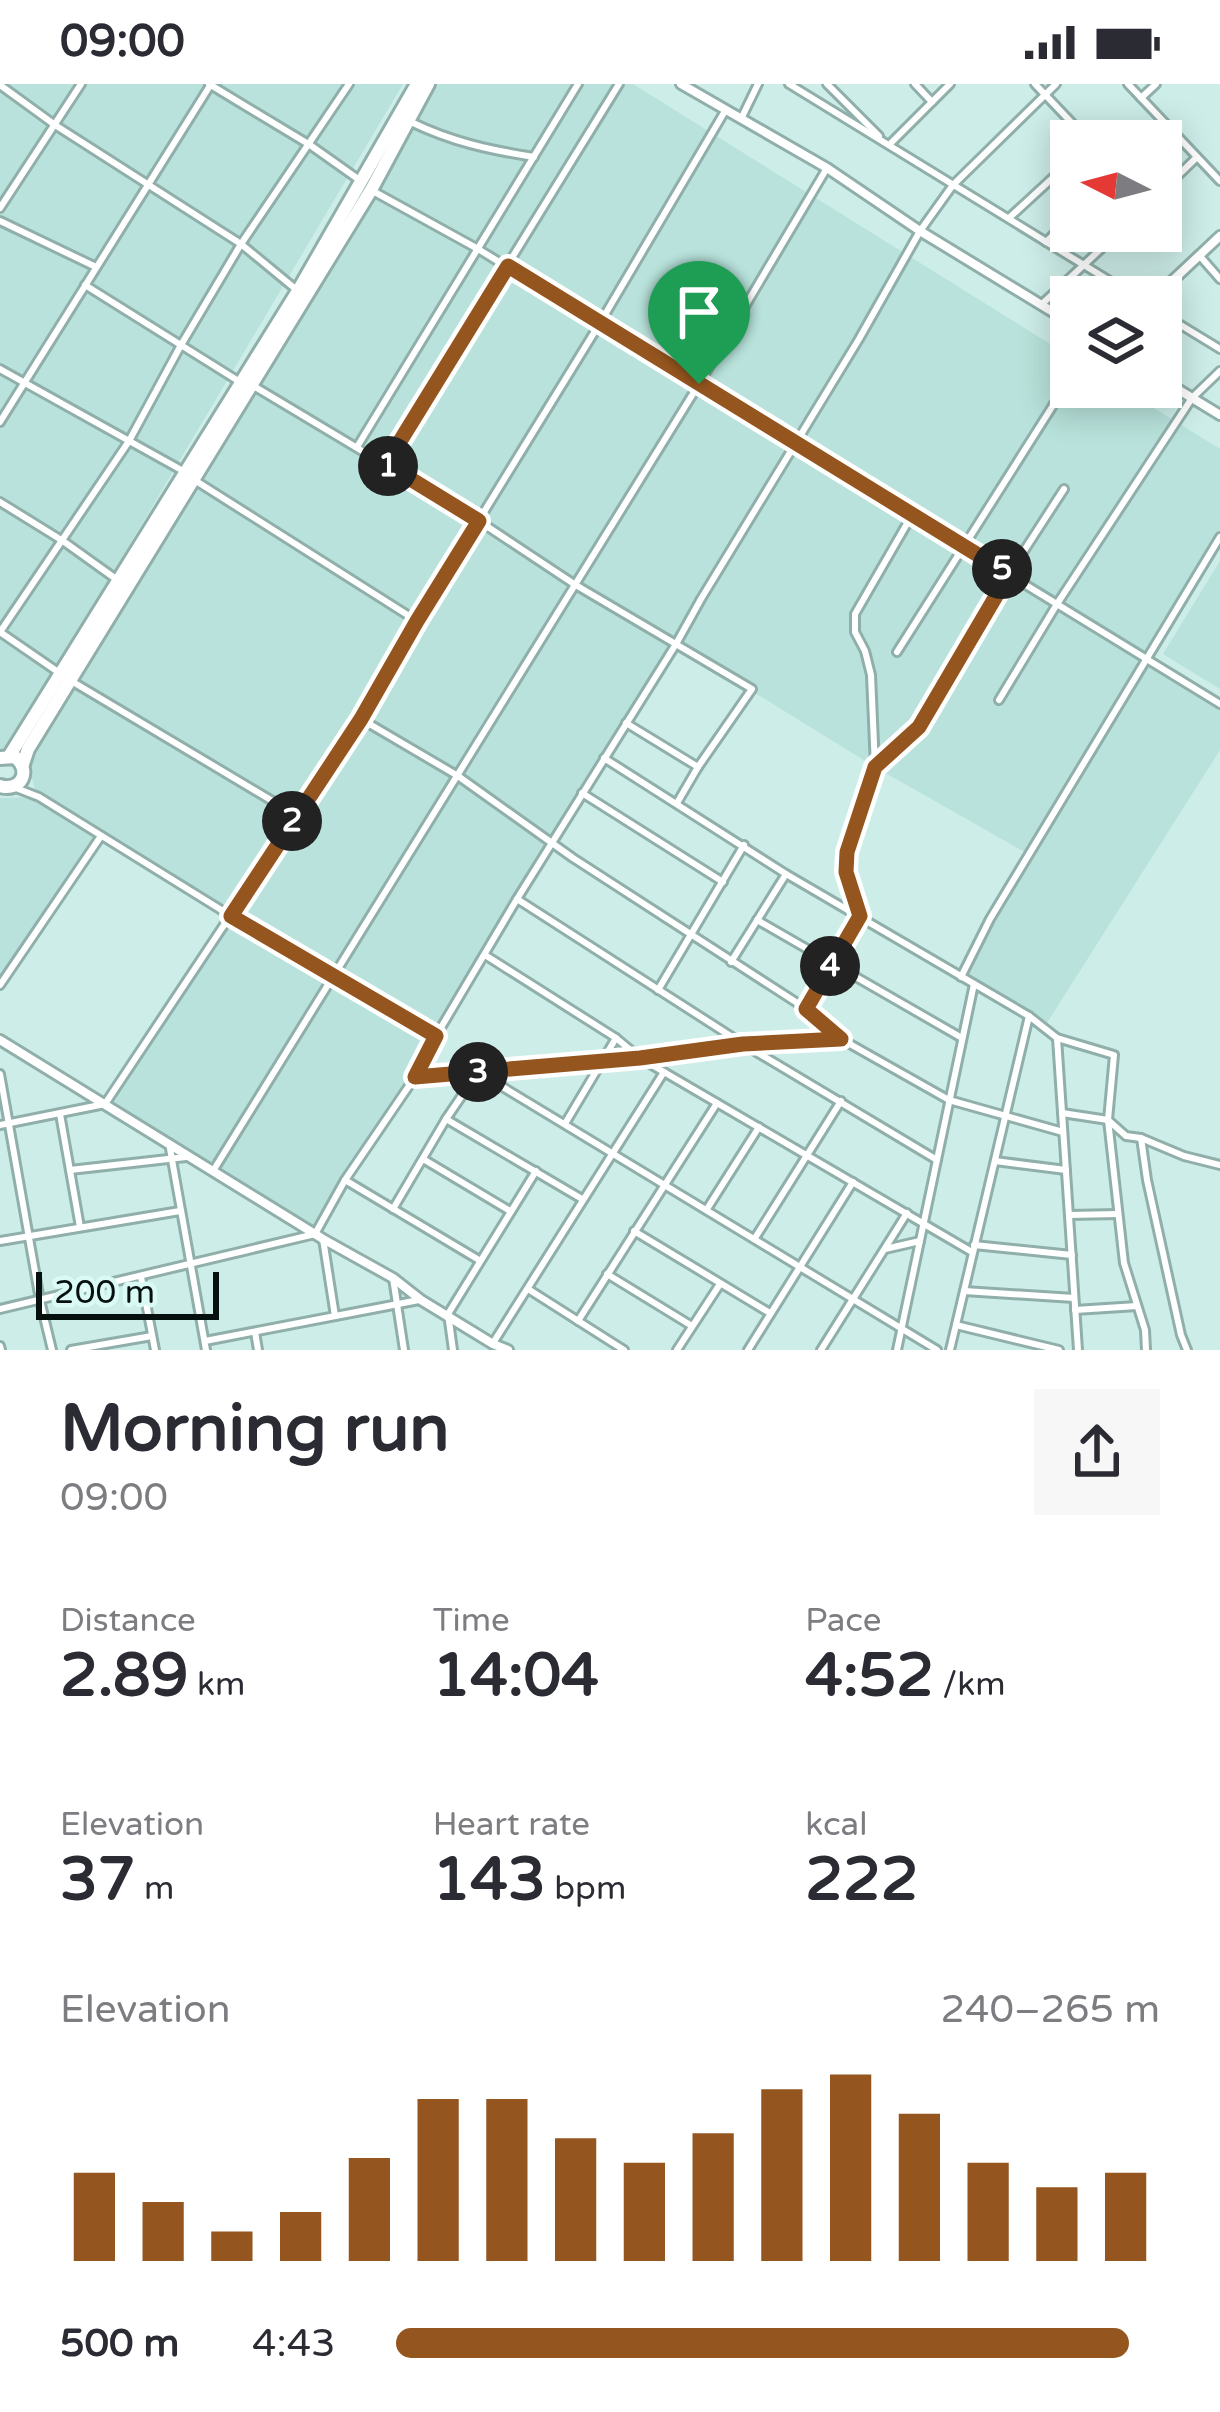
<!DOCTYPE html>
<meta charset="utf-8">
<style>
body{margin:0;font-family:"Varela Round",sans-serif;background:#f7f7f7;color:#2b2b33;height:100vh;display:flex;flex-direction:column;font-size:45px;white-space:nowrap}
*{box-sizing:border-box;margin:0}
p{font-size:39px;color:#7c7c81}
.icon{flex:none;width:66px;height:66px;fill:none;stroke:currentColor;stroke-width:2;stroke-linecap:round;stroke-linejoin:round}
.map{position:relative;height:1266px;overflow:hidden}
.drawer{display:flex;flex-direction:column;background:#fff;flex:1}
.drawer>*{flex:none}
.needle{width:78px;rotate:276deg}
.controls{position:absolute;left:1050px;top:36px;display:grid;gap:24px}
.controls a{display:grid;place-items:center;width:132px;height:132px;border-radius:0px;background:#fff;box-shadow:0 6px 30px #0003;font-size:60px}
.scale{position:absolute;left:36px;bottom:30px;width:183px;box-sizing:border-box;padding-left:12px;border:6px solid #06100f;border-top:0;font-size:33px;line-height:42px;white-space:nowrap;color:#06100f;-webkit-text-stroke:9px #dafaf5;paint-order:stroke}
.pin{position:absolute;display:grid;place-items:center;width:102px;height:102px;color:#fff;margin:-123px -51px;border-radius:50% 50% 50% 0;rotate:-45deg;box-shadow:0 0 12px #0007}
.pin .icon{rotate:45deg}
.km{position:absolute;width:60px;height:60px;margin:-30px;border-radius:50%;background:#222;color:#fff;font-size:33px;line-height:60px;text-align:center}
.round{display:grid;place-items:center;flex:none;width:126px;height:126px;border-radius:0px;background:#f7f7f7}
.headline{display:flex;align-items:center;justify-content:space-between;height:204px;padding:0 60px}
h1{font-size:66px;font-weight:700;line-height:90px}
.stats{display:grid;grid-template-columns:repeat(3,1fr);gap:18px;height:204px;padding:12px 60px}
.stats div{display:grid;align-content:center}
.stats b{font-size:60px;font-weight:700}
.stats small{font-size:33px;font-weight:400}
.stats p{font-size:33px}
.chart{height:336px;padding:24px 60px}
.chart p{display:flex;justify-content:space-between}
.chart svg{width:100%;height:216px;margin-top:12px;stroke:#95551e;stroke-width:6}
ul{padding:0 60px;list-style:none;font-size:39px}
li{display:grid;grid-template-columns:192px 144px 1fr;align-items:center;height:90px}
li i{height:30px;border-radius:15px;background:#95551e}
.status{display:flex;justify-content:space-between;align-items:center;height:84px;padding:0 60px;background:#fff;direction:ltr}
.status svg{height:33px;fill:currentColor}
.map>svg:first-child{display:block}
.built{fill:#b8e2db}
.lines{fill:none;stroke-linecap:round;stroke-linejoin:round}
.minor-casing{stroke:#90afaa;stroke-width:12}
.tertiary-casing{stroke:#90afaa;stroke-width:14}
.trunk-casing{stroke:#90afaa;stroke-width:18}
.minor{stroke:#fff;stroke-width:6}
.tertiary{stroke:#fff;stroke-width:8}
.trunk{stroke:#fff;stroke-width:12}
.route-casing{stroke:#fff;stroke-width:24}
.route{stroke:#95551e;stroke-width:15}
</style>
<div class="status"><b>09:00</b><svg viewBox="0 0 49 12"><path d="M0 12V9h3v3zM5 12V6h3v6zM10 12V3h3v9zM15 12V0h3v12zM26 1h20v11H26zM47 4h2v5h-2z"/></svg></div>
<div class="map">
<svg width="1220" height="1266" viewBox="0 0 1220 1266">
<rect width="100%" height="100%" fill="#cdede8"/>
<!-- built -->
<g class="built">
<path d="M0,0H403L0,679Z"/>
<path d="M431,0H633L1071,273V303H1120L1220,365V453L1147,574L1220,620V666L1045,942L961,893L1028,770L875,683L677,561L314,1144L105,1020L231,833L101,752L0,901V714L37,713L25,668Z"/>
<path d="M1220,477V605L1163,570Z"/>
</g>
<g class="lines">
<defs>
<g id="minor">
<path d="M209,0L310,61L358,95"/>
<path d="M789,0L1136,213"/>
<path d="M827,0L879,52"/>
<path d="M915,0L932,18"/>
<path d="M1035,0L1089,57"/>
<path d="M1128,0L1220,97"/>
<path d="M0,1L55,41L241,160L298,207"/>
<path d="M1141,14L1156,0"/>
<path d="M741,35L758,0"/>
<path d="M411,38C452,58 490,66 534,73"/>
<path d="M889,61L950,0"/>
<path d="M371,106L478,165L1220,620"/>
<path d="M1161,108L1197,73"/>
<path d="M0,124L81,0"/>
<path d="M1009,134L1071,77"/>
<path d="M0,137L96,183"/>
<path d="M1046,158L1071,133"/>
<path d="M1199,171L1220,195"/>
<path d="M85,201L240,298"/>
<path d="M1041,221L1120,147"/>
<path d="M1161,229L1220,265"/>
<path d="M0,285L185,388"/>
<path d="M252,301L479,437L574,500L752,605L698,683L677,719"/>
<path d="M0,338L211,0"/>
<path d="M357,363L578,0"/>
<path d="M385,380L619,0"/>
<path d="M196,397L417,537"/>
<path d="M0,418L63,457L116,495"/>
<path d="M0,548L129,357L181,261L241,160L349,0"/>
<path d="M0,548L61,590"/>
<path d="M897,568L1071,293"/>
<path d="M73,598L296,731"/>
<path d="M999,616L1057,520L1192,314L1220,287"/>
<path d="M361,635L458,692L573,774L805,924L841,955L949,1016L1063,1048"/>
<path d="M626,639L698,683"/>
<path d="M604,674L786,790L1029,932L1057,954L1114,971L1108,1036L1124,1179L1145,1246L1146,1266"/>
<path d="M875,683L919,643L1009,490L1064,405"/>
<path d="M16,704L39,713L231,832L436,952"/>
<path d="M582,709L723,798"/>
<path d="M517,815L743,960L937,1076"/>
<path d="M757,836L962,954"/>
<path d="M485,871L616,954L640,974L972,1168"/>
<path d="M731,878L786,790"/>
<path d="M961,893L990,835L1220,453"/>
<path d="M0,901L101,752"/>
<path d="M658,906L744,761"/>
<path d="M805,924L860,833L846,788V768L875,683L871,591L865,567L855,548V530L912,431"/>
<path d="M1057,954L1078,1266"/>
<path d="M0,990L40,1216L52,1266"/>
<path d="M415,993L640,974L743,960L841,955"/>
<path d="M1062,1029L1108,1036L1126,1052L1141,1054L1184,1072L1220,1081"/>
<path d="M60,1030L80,1143"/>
<path d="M446,1035L582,1115"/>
<path d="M566,1038L616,954"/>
<path d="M0,1041L105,1020L361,635L417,537L600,239L725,27"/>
<path d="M1141,1054L1147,1096L1181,1251L1187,1266"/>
<path d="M169,1059L206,1266"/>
<path d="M423,1075L510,1127"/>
<path d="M995,1077L1066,1086"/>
<path d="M70,1086L186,1073"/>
<path d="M213,1087L699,300L827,84"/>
<path d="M345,1096L479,1176"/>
<path d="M393,1125L446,1035L478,988L937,1266"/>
<path d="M707,1125L759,1043"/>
<path d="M1069,1131L1118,1130"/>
<path d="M634,1147L770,1229"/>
<path d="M755,1154L841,1017"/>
<path d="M323,1155L335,1232"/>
<path d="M0,1157L180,1127"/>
<path d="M974,1161L1072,1171"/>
<path d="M885,1165L920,1157"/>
<path d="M607,1190L692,1242"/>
<path d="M141,1193L155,1266"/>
<path d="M393,1194L404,1266"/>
<path d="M528,1205L624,1266"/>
<path d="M964,1207L1074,1214"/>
<path d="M0,1225L315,1150L345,1096L415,993L436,952L517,815L676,560L701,515L859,255L920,147L953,101L1056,0"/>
<path d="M1075,1226L1137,1222"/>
<path d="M578,1237L717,1019"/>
<path d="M956,1241L1059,1266"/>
<path d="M255,1248L258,1266"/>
<path d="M205,1257L419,1216"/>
<path d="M493,1259L664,988"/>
<path d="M0,1262L1,1266"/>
<path d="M71,1266L152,1252"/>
<path d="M453,1266L448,1230L536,1087"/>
<path d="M677,1266L720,1200"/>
<path d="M748,1266L853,1098"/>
<path d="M821,1266L907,1129"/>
<path d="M897,1266L974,900"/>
<path d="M950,1266L1029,932"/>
</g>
<g id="tertiary">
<path d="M681,0L827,84L920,147L1071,239"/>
<path d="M1155,213L1220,152"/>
<path d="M1161,295L1220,331"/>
<path d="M0,956L323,1155L393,1194L421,1216L493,1260L508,1266"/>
</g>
<g id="trunk">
<path d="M10,671L298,207L417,0"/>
<path d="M0,674L15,673C32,687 21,708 0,702"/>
<path d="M23,680L28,665L371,106L428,0"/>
</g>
</defs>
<!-- minor casing -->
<use href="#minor" class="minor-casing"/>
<!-- tertiary casing -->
<use href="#tertiary" class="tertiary-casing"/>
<!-- trunk casing -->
<use href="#trunk" class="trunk-casing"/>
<!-- minor -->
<use href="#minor" class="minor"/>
<!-- tertiary -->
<use href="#tertiary" class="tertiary"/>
<!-- trunk -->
<use href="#trunk" class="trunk"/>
</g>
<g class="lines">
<defs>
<path id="route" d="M508,182L1009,490L919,643L875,683L847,768L846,788L860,832L806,925L841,955L743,960L640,974L415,993L436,952L231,832L361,635L417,537L479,437L386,380Z"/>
</defs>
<!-- route casing -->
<use href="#route" class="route-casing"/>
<!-- route -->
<use href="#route" class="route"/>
</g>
</svg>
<div class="controls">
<a><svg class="needle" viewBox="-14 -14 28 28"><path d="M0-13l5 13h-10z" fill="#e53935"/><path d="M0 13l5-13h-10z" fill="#7c7c81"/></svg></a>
<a><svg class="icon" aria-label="layers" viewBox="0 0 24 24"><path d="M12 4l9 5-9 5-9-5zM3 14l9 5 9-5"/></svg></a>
</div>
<div class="scale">200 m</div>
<div class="pin" style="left:699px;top:300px;background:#1e9e55"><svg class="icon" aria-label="arrive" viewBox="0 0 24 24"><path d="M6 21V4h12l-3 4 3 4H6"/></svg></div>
<b class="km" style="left:388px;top:382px">1</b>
<b class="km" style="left:292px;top:737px">2</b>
<b class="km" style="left:478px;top:988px">3</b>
<b class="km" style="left:830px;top:882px">4</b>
<b class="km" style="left:1002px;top:485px">5</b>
</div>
<section class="drawer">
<div class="headline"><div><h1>Morning run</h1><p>09:00</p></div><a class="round"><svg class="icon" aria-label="share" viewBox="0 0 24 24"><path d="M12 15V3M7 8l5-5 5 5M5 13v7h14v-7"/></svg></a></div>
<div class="stats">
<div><p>Distance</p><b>2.89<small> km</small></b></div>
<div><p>Time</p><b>14:04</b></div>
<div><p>Pace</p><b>4:52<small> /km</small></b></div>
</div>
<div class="stats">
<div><p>Elevation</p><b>37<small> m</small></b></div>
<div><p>Heart rate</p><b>143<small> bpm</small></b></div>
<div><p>kcal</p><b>222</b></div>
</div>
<div class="chart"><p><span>Elevation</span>240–265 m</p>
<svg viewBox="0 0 160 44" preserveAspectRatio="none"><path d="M5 44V26M15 44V32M25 44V38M35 44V34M45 44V23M55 44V11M65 44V11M75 44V19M85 44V24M95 44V18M105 44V9M115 44V6M125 44V14M135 44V24M145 44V29M155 44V26"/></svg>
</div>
<ul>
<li><b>500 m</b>4:43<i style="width:96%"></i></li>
</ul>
</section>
